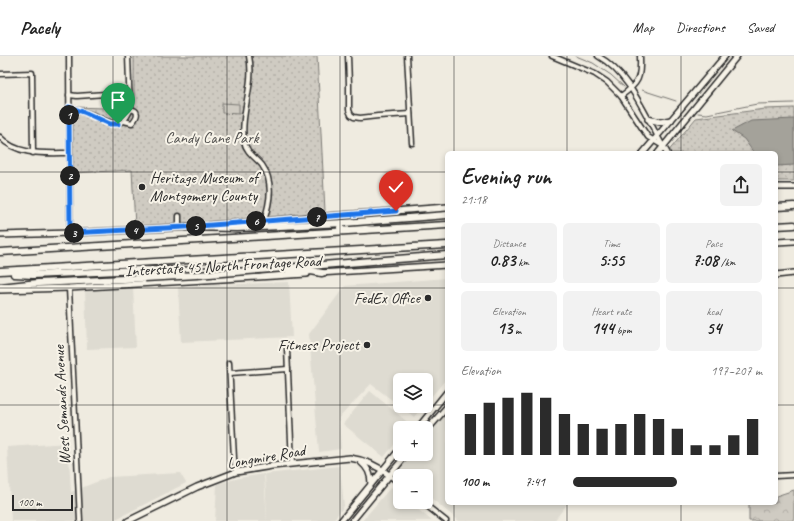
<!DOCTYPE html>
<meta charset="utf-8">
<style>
body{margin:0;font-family:Caveat,sans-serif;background:#f2f2f2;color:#222;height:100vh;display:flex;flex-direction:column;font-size:15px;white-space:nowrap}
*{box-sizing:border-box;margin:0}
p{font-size:13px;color:#767676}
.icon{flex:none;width:22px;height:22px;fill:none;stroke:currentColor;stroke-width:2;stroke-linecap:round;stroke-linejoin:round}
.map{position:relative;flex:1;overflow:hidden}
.drawer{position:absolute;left:445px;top:95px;width:333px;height:354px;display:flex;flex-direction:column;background:#fff;border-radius:6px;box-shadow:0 2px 6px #0003}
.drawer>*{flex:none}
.fabs{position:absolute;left:393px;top:317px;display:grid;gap:8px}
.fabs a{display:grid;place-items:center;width:40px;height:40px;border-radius:6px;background:#fff;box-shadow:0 2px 6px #0003;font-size:20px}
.scale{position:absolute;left:12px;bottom:10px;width:61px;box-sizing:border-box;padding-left:4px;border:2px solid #2b2b2b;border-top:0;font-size:11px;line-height:14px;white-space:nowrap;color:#2b2b2b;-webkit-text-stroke:3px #f7f3e8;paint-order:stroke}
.pin{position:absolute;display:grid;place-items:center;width:34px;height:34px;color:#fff;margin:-41px -17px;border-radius:50% 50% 50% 0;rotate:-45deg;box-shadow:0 0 4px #0007}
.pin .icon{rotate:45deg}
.km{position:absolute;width:20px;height:20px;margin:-10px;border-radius:50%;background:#222;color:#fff;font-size:11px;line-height:20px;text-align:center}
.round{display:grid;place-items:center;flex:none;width:42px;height:42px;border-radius:6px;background:#f2f2f2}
.summary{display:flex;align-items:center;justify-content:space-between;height:68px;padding:0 16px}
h1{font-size:22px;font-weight:700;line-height:30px}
.metrics{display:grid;grid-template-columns:repeat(3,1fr);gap:6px;height:68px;padding:4px 16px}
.metrics div{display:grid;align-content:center;border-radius:6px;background:#f2f2f2;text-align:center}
.metrics b{font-size:17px;font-weight:700}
.metrics small{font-size:11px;font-weight:400}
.metrics p{font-size:11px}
.chart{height:112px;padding:8px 16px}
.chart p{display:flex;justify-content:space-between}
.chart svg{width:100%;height:72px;margin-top:4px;stroke:#2b2b2b;stroke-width:6}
ul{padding:0 16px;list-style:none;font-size:13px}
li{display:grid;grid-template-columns:64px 48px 1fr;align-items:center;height:30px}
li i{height:10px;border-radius:5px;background:#2b2b2b}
header{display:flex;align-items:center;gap:24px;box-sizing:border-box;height:56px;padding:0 20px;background:#fff;border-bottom:1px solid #e0e0e0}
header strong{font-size:19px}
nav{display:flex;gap:22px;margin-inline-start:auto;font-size:14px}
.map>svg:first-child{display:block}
.built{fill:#dedbd1}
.grass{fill:url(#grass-dots);stroke:#7d7b76}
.forest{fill:url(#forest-crowns);stroke:#7d7b76}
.pitch{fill:#cfcbc2;stroke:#7d7b76}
.water{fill:#a4a29a;stroke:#74726e}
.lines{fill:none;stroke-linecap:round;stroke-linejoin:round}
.stream{stroke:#74726e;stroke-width:1}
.minor-casing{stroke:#2b2b2b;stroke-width:7}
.major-casing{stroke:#2b2b2b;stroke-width:8}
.highway-casing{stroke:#2b2b2b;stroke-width:9}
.minor{stroke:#f7f3e8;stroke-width:4}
.major{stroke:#f7f3e8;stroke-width:5}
.highway{stroke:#f7f3e8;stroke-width:6}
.highway-bridge-casing{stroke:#2b2b2b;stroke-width:9;stroke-linecap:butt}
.highway-bridge{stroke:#f7f3e8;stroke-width:6}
.route-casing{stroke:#fff;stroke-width:8}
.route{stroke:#1a73e8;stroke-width:5}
.grid{fill:none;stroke:#2b2b2b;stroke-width:1;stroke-opacity:0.55}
.poi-dot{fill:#2b2b2b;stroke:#f7f3e8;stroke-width:1.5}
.labels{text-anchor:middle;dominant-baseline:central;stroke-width:4;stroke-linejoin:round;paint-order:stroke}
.park-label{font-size:16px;fill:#545351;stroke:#f7f3e8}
.poi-label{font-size:16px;fill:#2b2b2b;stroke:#f7f3e8;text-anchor:end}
.street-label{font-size:16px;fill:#2b2b2b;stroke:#f7f3e8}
</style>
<header>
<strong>Pacely</strong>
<nav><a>Map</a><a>Directions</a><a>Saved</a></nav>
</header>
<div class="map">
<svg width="794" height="465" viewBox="0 0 794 465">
<defs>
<pattern id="grass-dots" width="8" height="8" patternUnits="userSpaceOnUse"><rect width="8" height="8" fill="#cfcbc2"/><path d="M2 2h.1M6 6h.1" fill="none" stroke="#b2aea7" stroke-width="1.8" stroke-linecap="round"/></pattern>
<pattern id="forest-crowns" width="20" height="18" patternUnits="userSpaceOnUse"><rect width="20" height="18" fill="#cfcbc2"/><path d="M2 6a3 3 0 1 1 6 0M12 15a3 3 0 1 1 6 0" fill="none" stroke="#b2aea7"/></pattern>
</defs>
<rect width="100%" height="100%" fill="#efebe0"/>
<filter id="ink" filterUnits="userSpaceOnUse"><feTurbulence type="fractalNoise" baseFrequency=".025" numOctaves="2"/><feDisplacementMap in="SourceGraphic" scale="8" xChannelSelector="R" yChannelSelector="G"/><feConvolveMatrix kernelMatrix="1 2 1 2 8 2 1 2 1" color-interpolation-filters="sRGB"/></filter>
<g filter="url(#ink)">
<!-- built -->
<g class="built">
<path d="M447,222V322L426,347V324H400V350H424L414,361L371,328L339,362L341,393L319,396L309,278L345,230Z"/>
<path d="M289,226L292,281L181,286L178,231Z"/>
<path d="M133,232L136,291L87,293L85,234Z"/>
<path d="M370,335L411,369L409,372H400V382L384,401L343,368Z"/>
<path d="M447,356V447H568L554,465H459L426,438V420H404L398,415L412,398H426V381Z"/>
<path d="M68,387L71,436L109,421L180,417L186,427L112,465H11L7,391Z"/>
<path d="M340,410L344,450L333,465H267L265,418Z"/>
<path d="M264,418L267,465H215L217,428L239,422Z"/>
<path d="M391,431L400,438V446H409L432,465H362Z"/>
</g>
<!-- grass -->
<g class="grass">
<path d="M134,0H317L325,155L269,162L135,170L132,114L73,117V51L134,53Z"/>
<path d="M794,52V125H776V97H667L696,62L765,53Z"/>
</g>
<!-- forest -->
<path class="forest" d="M794,434V465H749V447H776V440Z"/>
<!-- pitch -->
<path class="pitch" d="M222,47L239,48V58L222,57Z"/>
<!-- water -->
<path class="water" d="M794,63V109L777,110L776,109V97H754L744,83L732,75L751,65Z"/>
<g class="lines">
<!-- stream -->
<g class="stream">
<path d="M576,0L593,7L611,19L624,31"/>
<path d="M642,34L676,45"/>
<path d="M698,57L707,58L757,48L794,47"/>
</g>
<defs>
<g id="minor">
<path d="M69,0L70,177"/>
<path d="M249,0C255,28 240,56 244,85C246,96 255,101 262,109C274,126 270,146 264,165"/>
<path d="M348,0L349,28V54L351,59L354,61L360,62L378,60L410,58"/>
<path d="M407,0L412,87"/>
<path d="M552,0L595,18L607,26L621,40L648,81L663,90"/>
<path d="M598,0C630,18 645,59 663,90"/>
<path d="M0,18L32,17L33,97"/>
<path d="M69,39L77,40L120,37"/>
<path d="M621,40C639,27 641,22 640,0"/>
<path d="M69,51C77,54 85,56 93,59C109,66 120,76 130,55L128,0"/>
<path d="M124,65L132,67C138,60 140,54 129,53"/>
<path d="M0,81C17,100 46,97 69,97"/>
<path d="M179,160V171"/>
<path d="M69,232L80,465"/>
<path d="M287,293L292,408"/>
<path d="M229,307L234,402L236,416"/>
<path d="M230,317L288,313"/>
<path d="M389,419L400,428"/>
<path d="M776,420L794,419"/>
<path d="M422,446L446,465"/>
</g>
<g id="major">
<path d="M648,63L660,66L671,64"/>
<path d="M663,90L667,97"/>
<path d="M643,97L725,0"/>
<path d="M658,97L737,0"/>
<path d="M776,131H794"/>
<path d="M211,169L447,151"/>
<path d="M0,179L70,177L189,171"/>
<path d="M776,186L794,185"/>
<path d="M319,217L447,209"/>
<path d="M776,219L794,217"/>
<path d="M0,234L69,232L307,218"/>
<path d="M418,372L447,336"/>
<path d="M426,375L447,351"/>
<path d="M360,405C368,412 371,418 371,428"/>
<path d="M128,465L197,431L236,416L272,410L350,402C365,404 378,410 389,419"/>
<path d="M341,465L400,393"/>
<path d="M352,465L407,398"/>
</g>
<g id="highway">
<path d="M776,151L794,150"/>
<path d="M427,158L447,155"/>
<path d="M776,170L794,169"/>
<path d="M185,171L237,172L344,167"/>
<path d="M340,172L372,167"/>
<path d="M0,196L447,169"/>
<path d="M285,212L447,199"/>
<path d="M0,215L447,189"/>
<path d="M263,216L311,215L322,217"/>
<path d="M14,218L33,219L139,214L220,215"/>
<path d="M0,231L38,227L145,222"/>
</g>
</defs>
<!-- minor casing -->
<use href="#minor" class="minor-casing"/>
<!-- major casing -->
<use href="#major" class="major-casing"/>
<!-- highway casing -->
<use href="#highway" class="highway-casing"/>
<!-- minor -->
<use href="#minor" class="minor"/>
<!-- major -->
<use href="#major" class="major"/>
<!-- highway -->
<use href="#highway" class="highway"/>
<defs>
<g id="highway-bridge">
<path d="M344,167L447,159"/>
<path d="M145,222L197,219L285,212"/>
</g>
</defs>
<!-- highway-bridge casing -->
<use href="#highway-bridge" class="highway-bridge-casing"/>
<!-- highway-bridge -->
<use href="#highway-bridge" class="highway-bridge"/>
</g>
</g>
<g class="lines" filter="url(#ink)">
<defs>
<path id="route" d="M118,68H110L86,57L69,51L70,177L185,171L396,155"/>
</defs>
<!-- route casing -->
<use href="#route" class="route-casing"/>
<!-- route -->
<use href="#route" class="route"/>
</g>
<!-- grid -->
<path class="grid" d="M113,0V465M227,0V465M340,0V465M454,0V97M567,0V97M681,0V97M0,116H447M776,116H794M0,232H447M776,232H794M0,349H400M426,349H447M776,349H794M454,447V465M567,447V465M681,447V465"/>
<!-- markers -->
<g class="poi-dot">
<circle cx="142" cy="131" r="4"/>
<circle cx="428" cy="242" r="4"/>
<circle cx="367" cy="289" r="4"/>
</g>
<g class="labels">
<!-- park labels -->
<g class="park-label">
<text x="212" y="82">Candy Cane Park</text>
</g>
<!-- poi labels -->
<g class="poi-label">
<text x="150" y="122" text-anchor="start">Heritage Museum of<tspan x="150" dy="18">Montgomery County</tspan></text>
<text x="420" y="242">FedEx Office</text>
<text x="359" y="289">Fitness Project</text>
</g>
<!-- street labels -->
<g class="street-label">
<text transform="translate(223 210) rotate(-3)">Interstate 45 North Frontage Road</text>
<text transform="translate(62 349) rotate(-93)">West Semands Avenue</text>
<text transform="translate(266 401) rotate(-10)">Longmire Road</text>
</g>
</g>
</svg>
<div class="fabs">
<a><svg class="icon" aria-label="layers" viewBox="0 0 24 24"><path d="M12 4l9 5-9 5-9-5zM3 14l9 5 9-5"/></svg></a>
<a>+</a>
<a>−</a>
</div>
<div class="scale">100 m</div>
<div class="pin" style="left:118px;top:68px;background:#1e9e55"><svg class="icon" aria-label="arrive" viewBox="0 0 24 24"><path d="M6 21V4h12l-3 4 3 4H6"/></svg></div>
<div class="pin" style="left:396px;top:155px;background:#d93025"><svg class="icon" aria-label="check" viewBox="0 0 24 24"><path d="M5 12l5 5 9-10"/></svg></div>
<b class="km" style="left:69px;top:59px">1</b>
<b class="km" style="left:70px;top:120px">2</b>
<b class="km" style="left:74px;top:177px">3</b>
<b class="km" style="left:135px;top:174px">4</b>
<b class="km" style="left:196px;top:170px">5</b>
<b class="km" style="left:256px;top:165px">6</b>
<b class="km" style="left:317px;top:161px">7</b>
<section class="drawer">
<div class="summary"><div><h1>Evening run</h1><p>21:18</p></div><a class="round"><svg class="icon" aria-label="share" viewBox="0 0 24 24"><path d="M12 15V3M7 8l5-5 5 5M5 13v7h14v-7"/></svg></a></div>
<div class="metrics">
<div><p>Distance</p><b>0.83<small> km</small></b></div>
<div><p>Time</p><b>5:55</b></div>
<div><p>Pace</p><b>7:08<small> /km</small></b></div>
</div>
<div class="metrics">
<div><p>Elevation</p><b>13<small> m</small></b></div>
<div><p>Heart rate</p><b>144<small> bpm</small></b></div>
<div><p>kcal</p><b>54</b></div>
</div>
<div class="chart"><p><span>Elevation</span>197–207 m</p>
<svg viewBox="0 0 160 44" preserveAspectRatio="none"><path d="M5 44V19M15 44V12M25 44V9M35 44V6M45 44V9M55 44V19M65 44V25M75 44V28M85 44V25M95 44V19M105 44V22M115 44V28M125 44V38M135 44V38M145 44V32M155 44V22"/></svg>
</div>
<ul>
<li><b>100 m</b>7:41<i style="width:55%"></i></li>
</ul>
</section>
</div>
